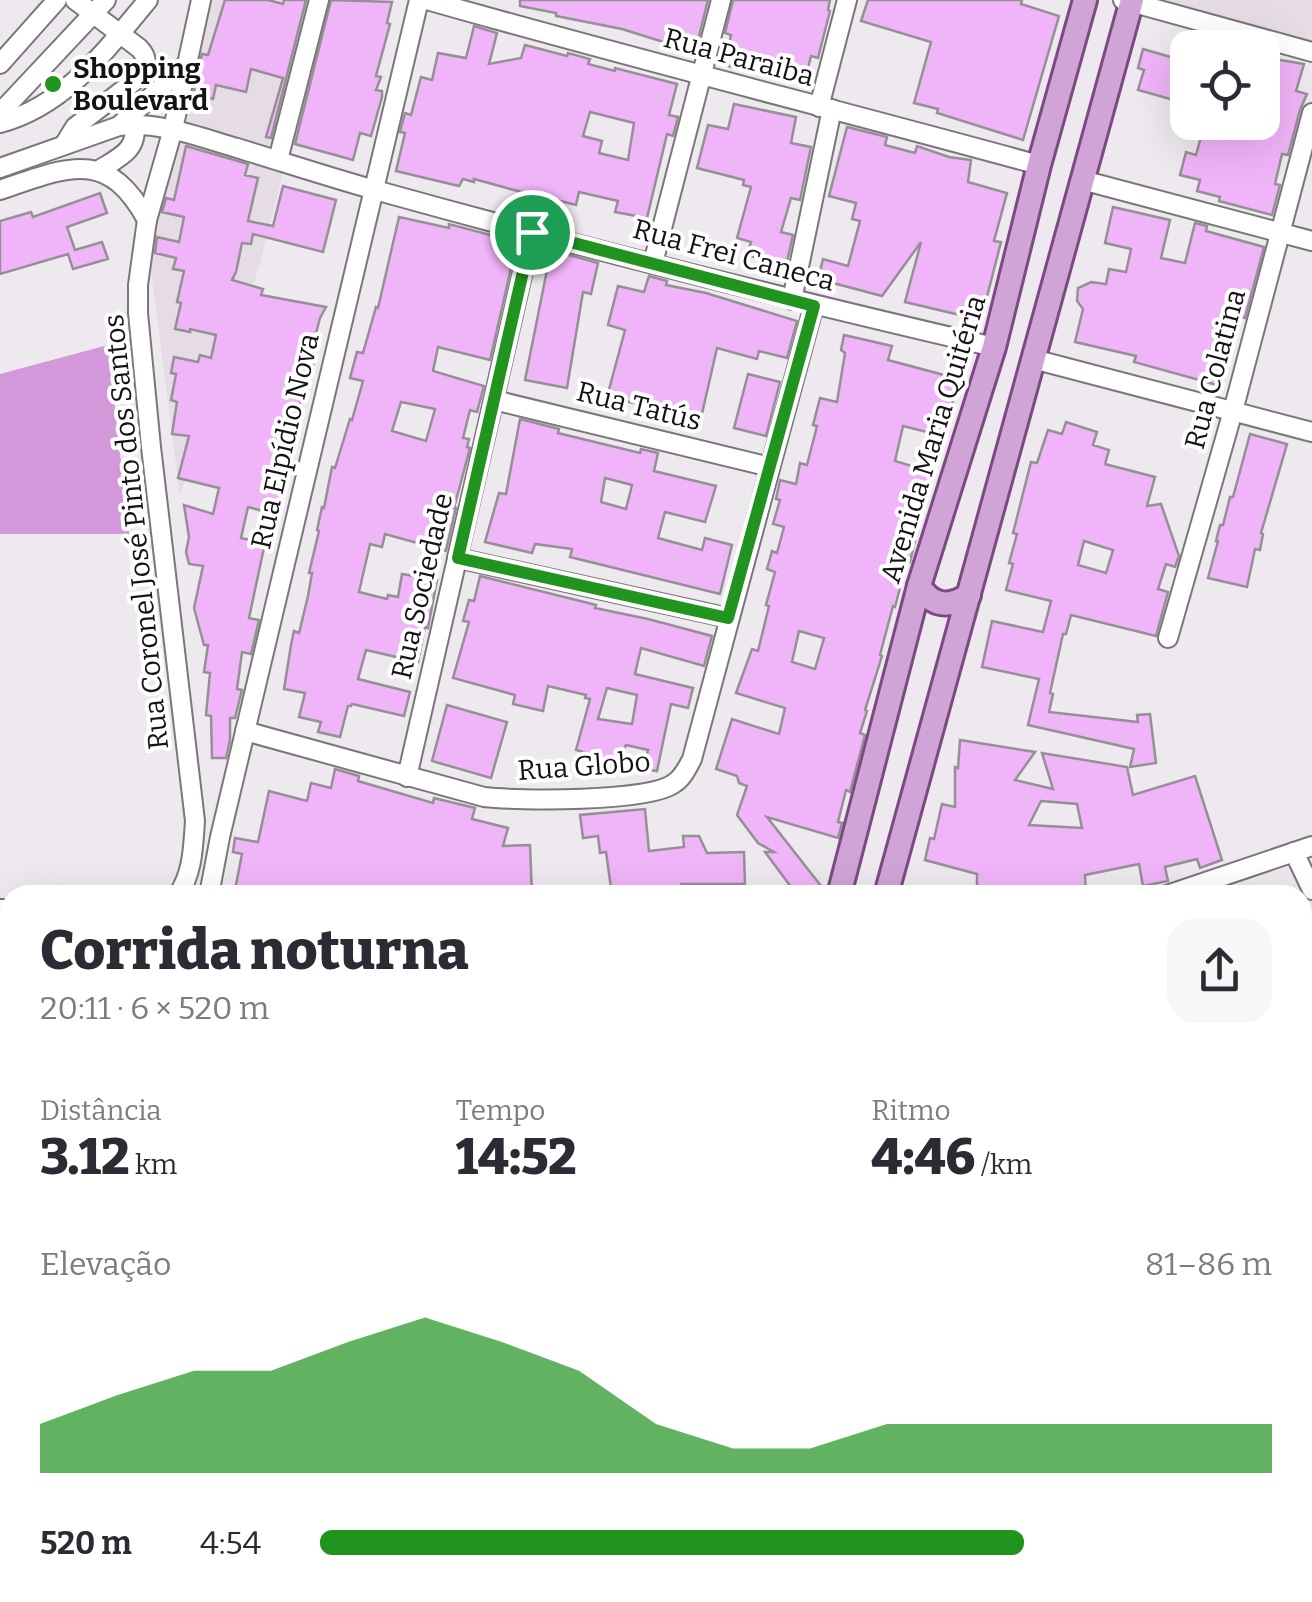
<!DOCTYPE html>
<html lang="pt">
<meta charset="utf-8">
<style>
body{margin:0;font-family:Bitter,serif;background:#f7f7f7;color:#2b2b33;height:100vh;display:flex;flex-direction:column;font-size:38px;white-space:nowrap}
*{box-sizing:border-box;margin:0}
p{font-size:32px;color:#7c7c81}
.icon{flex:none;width:55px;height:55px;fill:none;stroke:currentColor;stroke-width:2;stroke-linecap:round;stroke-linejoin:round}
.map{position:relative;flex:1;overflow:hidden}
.details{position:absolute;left:0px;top:885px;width:1312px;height:718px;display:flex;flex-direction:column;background:#fff;border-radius:30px 30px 0 0;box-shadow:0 10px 40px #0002}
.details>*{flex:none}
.buttons{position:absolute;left:1170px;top:30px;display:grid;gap:20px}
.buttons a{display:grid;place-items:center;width:110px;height:110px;border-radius:20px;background:#fff;box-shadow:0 10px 40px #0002;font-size:50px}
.pin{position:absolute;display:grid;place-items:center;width:85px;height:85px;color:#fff;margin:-42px;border:5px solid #fff;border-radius:50%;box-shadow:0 2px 10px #0007}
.round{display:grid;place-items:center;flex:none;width:105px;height:105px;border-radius:30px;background:#f7f7f7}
.overview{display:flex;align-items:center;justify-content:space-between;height:170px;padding:0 40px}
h1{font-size:55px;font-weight:800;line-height:75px}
.figures{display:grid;grid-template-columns:repeat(3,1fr);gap:15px;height:170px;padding:10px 40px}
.figures div{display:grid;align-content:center}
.figures b{font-size:50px;font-weight:800}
.figures small{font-size:28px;font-weight:400}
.figures p{font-size:28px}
.chart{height:280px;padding:20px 40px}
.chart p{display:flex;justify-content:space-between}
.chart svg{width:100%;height:180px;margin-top:10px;fill:#21931f;opacity:.7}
ul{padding:0 40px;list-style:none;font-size:32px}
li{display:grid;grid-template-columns:160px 120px 1fr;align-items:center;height:75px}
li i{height:25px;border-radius:12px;background:#21931f}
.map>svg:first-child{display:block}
.built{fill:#e5dce6}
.green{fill:#daa9e0}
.forest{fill:#d298d9}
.building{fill:#f0b4f8;stroke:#949095;stroke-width:2.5;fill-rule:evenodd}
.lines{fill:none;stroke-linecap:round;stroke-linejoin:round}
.minor-casing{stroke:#7a767a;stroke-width:22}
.major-casing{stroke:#7b4a81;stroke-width:28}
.minor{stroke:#fff;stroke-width:18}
.major{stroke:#d1a4d7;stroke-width:22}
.route-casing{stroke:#fff;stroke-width:20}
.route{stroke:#21931f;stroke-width:12}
.poi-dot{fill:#21931f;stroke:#fff;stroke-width:4}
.labels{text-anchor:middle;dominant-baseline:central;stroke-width:8;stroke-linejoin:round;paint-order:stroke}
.street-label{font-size:28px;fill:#141214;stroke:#fff}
.poi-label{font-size:28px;font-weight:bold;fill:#141214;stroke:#fff;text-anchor:start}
</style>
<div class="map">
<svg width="1312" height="1602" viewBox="0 0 1312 1602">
<rect width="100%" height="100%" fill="#eee9ee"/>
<!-- built -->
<g class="built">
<path d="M207,0H316L274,154L180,125Z"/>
<path d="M1137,0H1312V47Z"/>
<path d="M177,134L285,165L259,267L180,495L148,248Z"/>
<path d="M570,1593H646L643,1602H567Z"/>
<path d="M730,1593V1592L955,1593L953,1602H743L729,1598Z"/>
</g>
<!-- green -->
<path class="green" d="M10,1144V1390L0,1383V1158Z"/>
<!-- forest -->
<path class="forest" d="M108,345L129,534H0V374Z"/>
<!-- building -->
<g class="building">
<path d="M225,0H268L283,4L284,0H306L271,138L266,137L283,78L251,69L246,92L216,85L213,99L203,96L199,111L190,109L202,54L208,55Z"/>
<path d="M331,0L392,2L387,23L390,24L376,76L381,77L376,90L382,91V97L371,136L360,133L353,160L295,144Z"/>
<path d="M520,0H708L695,52L622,29L556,16V13L520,6Z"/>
<path d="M733,0H830L828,10L830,11L818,58L811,56L805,80L771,70L770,75L724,65L731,35L725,33Z"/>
<path d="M868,0H1022L1021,4L1059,16L1023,140L937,113L938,109L914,103L931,42L861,21Z"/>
<path d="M474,26L497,33L489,64L521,58L525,45L567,56L568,53L590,59L588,64L615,71V68L677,84L669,115L678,117L673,136L667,134L647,218L615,212L618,201L579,192L576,205L552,199L551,204L524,197L525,193L474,179V182L463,179L459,186L396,171L405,133L400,132L405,113L411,115L421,77L432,80L438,53L466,58ZM590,112L634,123L628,160L599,153L602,141L583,136Z"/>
<path d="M1143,49L1188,62V104L1138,90L1144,70L1138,68Z"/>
<path d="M1262,57L1304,64L1296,91L1307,94L1300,110L1288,155L1282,154L1275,184L1280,185L1272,215L1219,201L1220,197L1197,191L1200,180L1180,175L1186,152L1196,155L1205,122H1262Z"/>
<path d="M734,104L796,117L791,143L811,147L800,200L791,198L781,232L793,235L786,266L747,255L751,242L737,238L751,187L743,185L744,180L697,168L708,125L728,129Z"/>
<path d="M847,127L887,137L885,145L915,153L917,146L949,157L971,160L968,182L1007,193L994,241L1001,242L981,320L905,302L921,242L882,296L818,279L823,259L848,266L860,221L852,219L856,203L829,196Z"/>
<path d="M186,146L248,164L245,175L258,178L248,221L273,226L283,186L336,200L323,252L253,234L251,244L242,243L236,272L232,280L263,289L261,295L326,307L320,318L308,364L313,365L308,386L303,385L299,410L289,449L281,447L275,476L285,479L279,499L282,500L278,515L248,507L241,538L265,543L249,618L259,620L251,654L242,652L237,689L242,690L235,718H230V740L226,758H212L211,716L206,715L210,673L204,672L208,645H204L194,608L203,566L189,564L186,552L189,537L184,505L213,514L219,488L178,478L189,436L172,434L177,402L171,400L176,374L171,373L174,357L198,362L200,355L211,358L216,335L190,329V332L175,329L181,303L177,302L184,271L173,269L176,258L155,253L157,237L179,242L184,217L162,212L166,198L174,200Z"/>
<path d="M100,193L107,213L67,227L75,250L102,242L108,259L73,269L68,254L0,274V221L31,212L33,217Z"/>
<path d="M1113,207L1170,220L1161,258L1185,263L1195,223L1207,226L1206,231L1264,247L1245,318L1236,316L1217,385L1134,362L1136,356L1075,342L1083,309L1077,301L1078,288L1091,282L1106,284L1109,269L1126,272L1131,249L1105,243Z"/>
<path d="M399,217L449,228V224L517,242L490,360L438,347L433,371L484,386L477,412L470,410L463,438L469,439L467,447L470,448L454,508H456L446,551L385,534L382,547L370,544L359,592L387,599L388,595L398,597L402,574L437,580L428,628L425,627L418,662L366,650L358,679L410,692L404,716L352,704L351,706H348L340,737L318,732L321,722L299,717L305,693L284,689L291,645L294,631L299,633L308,596L312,573H309L319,531L317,530L322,507L324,508L332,467L335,468L350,419L352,420L363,381L350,378L357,352L363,353L376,307L378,308ZM401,402L435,409L426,441L392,431Z"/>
<path d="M551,250L598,263L591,294L583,292L567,388L525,380Z"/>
<path d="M649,276L667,281L666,285L706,293L797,321L787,358L759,351L757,359L717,348L701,418L607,397L625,330L608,325L618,286L644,292Z"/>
<path d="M844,335L892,346L888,360L959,379L943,436L903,426L895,461L932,472L910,562L907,561L895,607L893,606L880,655L882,656L865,710L867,711L860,733L865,735L850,792L846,790L838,822L842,823L838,838L767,817L825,891L824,895H797L765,852H774L758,843L737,815L747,786L739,783L737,776L716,769L732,719L779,734L785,708L736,693L752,649L758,651L769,606L766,605L775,572L767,569L772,551L777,553L784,527L773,524L780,500L776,499L780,480L796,484L800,463L807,465L817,426L813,425L820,398L837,402L845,353L841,350ZM799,631L824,638L815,669L792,662Z"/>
<path d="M748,374L780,382L766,436L734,428Z"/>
<path d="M520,419L559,429L558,433L640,453L641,449L658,453L654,471L716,486L705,522L665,512L658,538L702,550L705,538L732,545L720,594L570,557L572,549L535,544L532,553L485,542L499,493L506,494ZM605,478L632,485L626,509L601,502Z"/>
<path d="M1066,422L1097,432L1093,445L1109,450L1105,464L1155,477L1147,506L1161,504L1179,556L1175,567L1166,564L1158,589L1168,592L1156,636L1071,615L1066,634H1063L1050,693L1053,694L1049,712L1138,722L1137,715L1150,714L1156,763L1130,767L1134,749L1028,725L1039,679L982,667L992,621L1043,632L1051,601L1006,590L1013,564L1009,563L1017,534L1013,533L1031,462L1037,463L1048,430L1062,434ZM1084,541L1113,550L1106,573L1078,565Z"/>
<path d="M1250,434L1287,444L1261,533L1263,534L1260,550L1255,549L1247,587L1208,578L1218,541H1216L1220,525H1223L1230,497H1233Z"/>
<path d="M480,576L596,605L595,608L648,619L712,636L704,666L641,648L635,674L693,688L688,708L671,704L657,771L643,769L648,750L626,745L615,770L594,765L597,756L576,750L590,699L585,698L586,695L548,686L543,711L513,704L515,695L453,678L469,622L463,621L469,600L474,601ZM607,688L637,695L632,724L598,719Z"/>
<path d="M447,705L507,722L491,778L432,761Z"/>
<path d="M960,740L1035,752L1015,780L1053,789L1042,753L1127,767L1133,795L1195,776L1222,860L1200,868L1197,859L1165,867L1168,881L1143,886L1139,864L1085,875L1086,894L977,895V874L925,860L930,838L934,839L942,804L955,807V767L958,768ZM1041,801L1077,804L1082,828L1029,825Z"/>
<path d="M335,769L359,776L358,781L433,803L434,798L475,808L472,819L508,828L503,846L530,845L532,895H287L248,887V895H234L242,854L233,852L235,838L258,842L269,791L307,801L311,783L331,788Z"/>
<path d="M645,809L649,851L684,847L683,836H699L707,853L744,852L745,884H681V895H612L606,852L600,853L598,836L583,838L580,815Z"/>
</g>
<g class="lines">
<defs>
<g id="minor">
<path d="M427,0C630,58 835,109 1039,165"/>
<path d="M1123,0L1312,52"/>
<path d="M0,64L57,0"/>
<path d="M819,107L847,0"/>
<path d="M0,113L106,0"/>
<path d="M0,123C65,106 107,49 148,0"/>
<path d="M119,126L187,64"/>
<path d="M64,145L75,127L132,83C144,72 152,61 139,48L75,0"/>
<path d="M278,160L319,0"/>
<path d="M0,168L119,126C159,121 199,137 237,148C283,162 329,177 375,190C580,247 787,299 994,347"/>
<path d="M99,170C118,158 139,150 134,124"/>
<path d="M1082,180L1312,241"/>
<path d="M0,190C66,168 107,146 147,220"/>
<path d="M653,263L721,0"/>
<path d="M792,300L832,109"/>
<path d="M1033,359L1312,432"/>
<path d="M494,400L770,467"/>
<path d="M457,558L729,618"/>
<path d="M1168,638L1233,411L1312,113"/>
<path d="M245,731L484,797C519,801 647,802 673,784C683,778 687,768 692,759L814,305"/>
<path d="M407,777L532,232"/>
<path d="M1294,852L1312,890"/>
<path d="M178,895C193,872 193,848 195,821L151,447L138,313V285L147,220L173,129L201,0"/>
<path d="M209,895L220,837L419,0"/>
<path d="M1167,895L1312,846"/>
<path d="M0,909H10"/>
<path d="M1302,1028L1312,1030"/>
<path d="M0,1128L10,1115"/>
<path d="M1302,1308L1312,1272"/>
<path d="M0,1419L10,1427"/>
<path d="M120,1602L126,1592"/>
<path d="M415,1602L418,1592"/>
<path d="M968,1602L970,1592"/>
<path d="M1225,1602L1227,1592"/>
</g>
<g id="major">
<path d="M919,586C933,607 949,608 969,595"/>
<path d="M839,895L919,586L994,347L1039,165L1085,0"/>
<path d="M886,895L1132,0"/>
<path d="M653,1602L656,1592"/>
<path d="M699,1602L702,1592"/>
</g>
</defs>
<!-- minor casing -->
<use href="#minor" class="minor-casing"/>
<!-- major casing -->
<use href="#major" class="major-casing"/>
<!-- minor -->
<use href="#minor" class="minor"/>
<!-- major -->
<use href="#major" class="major"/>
</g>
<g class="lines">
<defs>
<path id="route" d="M532,232L814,306L728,618L458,558Z"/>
</defs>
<!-- route casing -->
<use href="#route" class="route-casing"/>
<!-- route -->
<use href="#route" class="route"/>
</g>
<!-- markers -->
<circle class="poi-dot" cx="53" cy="84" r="10"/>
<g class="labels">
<!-- street labels -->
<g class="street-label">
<text transform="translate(739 57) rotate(15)">Rua Paraiba</text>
<text transform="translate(734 255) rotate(15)">Rua Frei Caneca</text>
<text transform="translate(1215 369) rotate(-75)">Rua Colatina</text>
<text transform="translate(639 406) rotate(14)">Rua Tatús</text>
<text transform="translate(933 439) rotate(-73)">Avenida Maria Quitéria</text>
<text transform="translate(285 441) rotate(-77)">Rua Elpídio Nova</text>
<text transform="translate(136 532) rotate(-96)">Rua Coronel José Pinto dos Santos</text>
<text transform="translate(422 586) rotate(-77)">Rua Sociedade</text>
<text transform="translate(584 766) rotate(-4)">Rua Globo</text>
</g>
<!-- poi labels -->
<g class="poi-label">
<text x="73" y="68">Shopping<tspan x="73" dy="32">Boulevard</tspan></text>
</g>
</g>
</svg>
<div class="buttons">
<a><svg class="icon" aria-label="locate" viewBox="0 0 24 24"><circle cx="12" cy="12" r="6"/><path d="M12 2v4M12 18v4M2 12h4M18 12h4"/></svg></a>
</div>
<div class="pin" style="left:532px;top:232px;background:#1e9e55"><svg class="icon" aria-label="arrive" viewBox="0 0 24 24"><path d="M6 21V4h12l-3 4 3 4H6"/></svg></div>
<section class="details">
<div class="overview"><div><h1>Corrida noturna</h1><p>20:11 · 6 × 520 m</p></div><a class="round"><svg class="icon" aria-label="share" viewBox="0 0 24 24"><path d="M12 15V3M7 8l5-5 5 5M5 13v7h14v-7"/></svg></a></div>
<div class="figures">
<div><p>Distância</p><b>3.12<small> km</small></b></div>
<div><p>Tempo</p><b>14:52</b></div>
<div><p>Ritmo</p><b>4:46<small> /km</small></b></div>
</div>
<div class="chart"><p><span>Elevação</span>81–86 m</p>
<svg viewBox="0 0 160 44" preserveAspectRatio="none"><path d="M0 44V32L10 25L20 19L30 19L40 12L50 6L60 12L70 19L80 32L90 38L100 38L110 32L120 32L130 32L140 32L150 32L160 32V44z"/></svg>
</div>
<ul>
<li><b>520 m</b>4:54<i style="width:74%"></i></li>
</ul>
</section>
</div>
